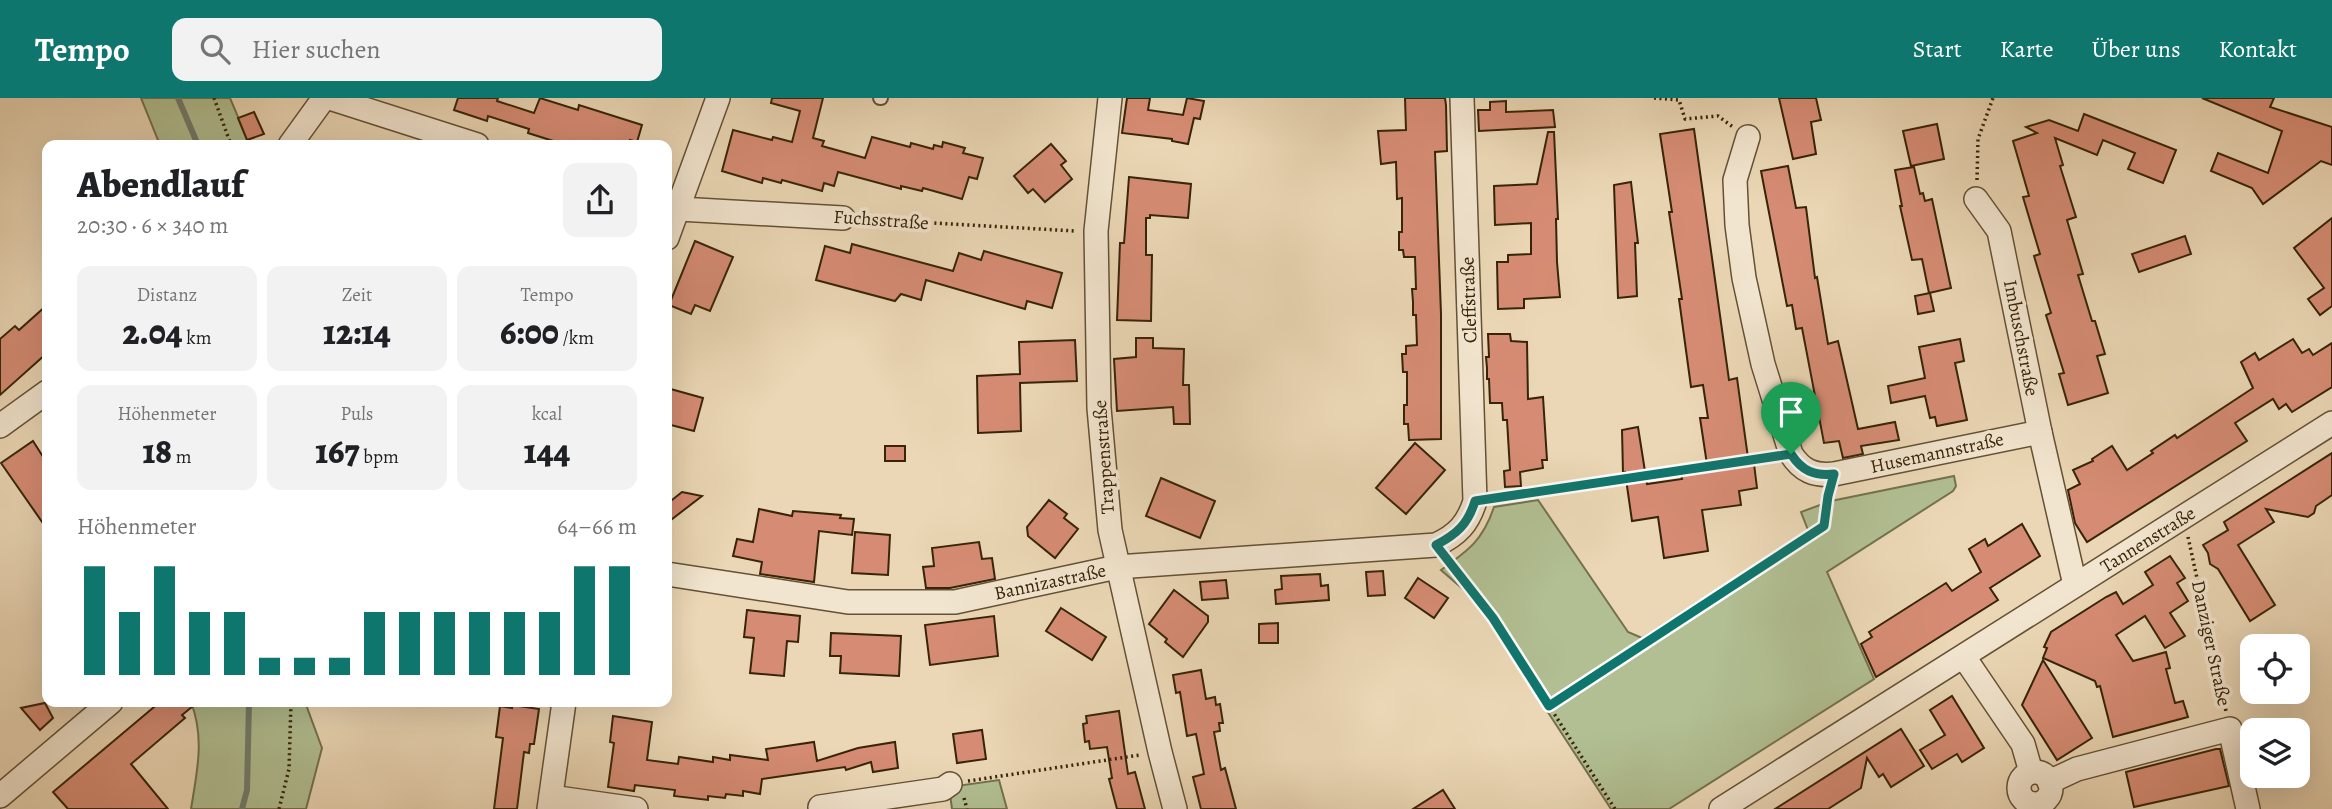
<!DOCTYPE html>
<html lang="de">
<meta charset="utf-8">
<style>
body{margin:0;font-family:Alegreya,serif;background:#f2f2f2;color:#202124;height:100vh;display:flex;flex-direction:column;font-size:26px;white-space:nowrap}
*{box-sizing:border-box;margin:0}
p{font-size:23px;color:#757577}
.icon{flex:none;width:38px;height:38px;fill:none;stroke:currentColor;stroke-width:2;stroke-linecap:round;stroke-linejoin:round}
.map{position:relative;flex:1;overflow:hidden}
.details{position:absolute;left:42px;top:42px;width:630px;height:567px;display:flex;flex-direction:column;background:#fff;border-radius:14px;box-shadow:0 7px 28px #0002}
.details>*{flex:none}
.buttons{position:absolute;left:2240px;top:536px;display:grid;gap:14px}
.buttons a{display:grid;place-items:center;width:70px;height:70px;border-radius:14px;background:#fff;box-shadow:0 7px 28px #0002;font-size:35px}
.pin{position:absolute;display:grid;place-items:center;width:60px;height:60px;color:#fff;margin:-72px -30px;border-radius:50% 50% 50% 0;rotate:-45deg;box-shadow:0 0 7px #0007}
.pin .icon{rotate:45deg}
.round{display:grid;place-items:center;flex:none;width:74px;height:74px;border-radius:14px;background:#f2f2f2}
.headline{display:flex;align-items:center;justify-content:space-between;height:119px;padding:0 35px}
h1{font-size:38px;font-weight:800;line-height:52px}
.figures{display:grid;grid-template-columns:repeat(3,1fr);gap:10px;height:119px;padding:7px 35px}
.figures div{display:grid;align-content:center;border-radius:14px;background:#f2f2f2;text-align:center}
.figures b{font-size:35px;font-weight:800}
.figures small{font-size:19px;font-weight:400}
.figures p{font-size:19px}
.chart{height:196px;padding:14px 35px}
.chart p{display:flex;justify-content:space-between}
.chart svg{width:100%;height:126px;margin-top:7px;stroke:#0f766e;stroke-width:6}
header{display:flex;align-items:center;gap:42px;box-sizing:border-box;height:98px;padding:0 35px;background:#0f766e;color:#fff}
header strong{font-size:33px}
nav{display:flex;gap:38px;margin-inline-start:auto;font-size:24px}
.search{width:490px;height:63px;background:#f2f2f2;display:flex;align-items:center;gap:18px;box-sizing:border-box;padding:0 24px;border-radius:14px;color:#757577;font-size:26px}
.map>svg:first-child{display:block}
.green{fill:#b1bf92;stroke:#74724e;stroke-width:2}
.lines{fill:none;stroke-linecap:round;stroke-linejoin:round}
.stream{stroke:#717d6e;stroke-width:6}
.building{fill:#d68c74;stroke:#372409;stroke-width:2}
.service-casing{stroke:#645134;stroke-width:16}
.minor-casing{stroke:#645134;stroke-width:26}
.path{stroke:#372409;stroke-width:3.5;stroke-dasharray:2 3.5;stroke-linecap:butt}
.service{stroke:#f2e5cf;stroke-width:12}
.minor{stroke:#f2e5cf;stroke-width:23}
.route-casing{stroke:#fff;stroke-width:14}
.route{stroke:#0f766e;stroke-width:9}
.labels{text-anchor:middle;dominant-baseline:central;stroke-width:7;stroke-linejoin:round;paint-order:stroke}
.street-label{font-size:19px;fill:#372409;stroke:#f2e5cf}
</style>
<header>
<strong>Tempo</strong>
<div class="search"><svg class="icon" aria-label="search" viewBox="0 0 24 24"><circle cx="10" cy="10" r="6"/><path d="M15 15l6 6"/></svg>Hier suchen</div>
<nav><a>Start</a><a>Karte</a><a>Über uns</a><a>Kontakt</a></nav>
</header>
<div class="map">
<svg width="2332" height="711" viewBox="0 0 2332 711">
<rect width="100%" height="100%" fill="#ebd7b5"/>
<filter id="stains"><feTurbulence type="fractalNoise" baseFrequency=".00286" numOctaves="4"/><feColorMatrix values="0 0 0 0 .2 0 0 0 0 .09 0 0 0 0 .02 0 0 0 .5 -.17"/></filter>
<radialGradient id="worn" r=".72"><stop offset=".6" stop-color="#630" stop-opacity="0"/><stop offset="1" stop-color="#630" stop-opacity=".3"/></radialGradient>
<!-- green -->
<g class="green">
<path d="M141,0H230L250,47H160Z"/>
<path d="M1954,378L1956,388L1953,393L1827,474L1874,581L1669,711H1611L1480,510L1464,492L1441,472C1469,452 1483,442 1494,409L1538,402L1628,534L1642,540L1808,432L1801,414L1831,403Z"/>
<path d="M191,604H305L322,650L306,711H191C197,673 205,641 191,604Z"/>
<path d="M999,682L1007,711H952L949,689Z"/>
</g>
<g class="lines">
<!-- stream -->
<g class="stream">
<path d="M178,0L198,47"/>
<path d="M242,711L247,692L249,604"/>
</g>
</g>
<!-- building -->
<g class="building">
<path d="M458,0H498L497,3L534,15L540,0L578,12L579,7L642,27L637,44L630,42L629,47H566L528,35L529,31L488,18L487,23L454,12Z"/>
<path d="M772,0H823L813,40L824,43L822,48L865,60L872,39L910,49L911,45L933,51L934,47L942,49L943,44L965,50L963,55L983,60L977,81L969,79L962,101L923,90L922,93L901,88V91L838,74L834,88L824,85L822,93L782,82L781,85L763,80L762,85L722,73L733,32L772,42L773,39L792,44L800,13L771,5Z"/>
<path d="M1127,0H1150L1148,12L1183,17L1187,0L1204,3L1200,21L1194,20L1188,46L1172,43V41L1122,35Z"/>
<path d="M1405,0H1445L1446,7L1447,53L1435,54L1441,216V341L1409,342L1408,326H1404V307H1407V274H1403L1402,256H1406V248L1417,247L1416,217H1413V204L1412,191H1416L1415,159H1404L1403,152H1399V134H1402V100L1397,101L1396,64L1381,66L1378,33L1406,32Z"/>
<path d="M1779,0H1816L1821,22L1811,24L1816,56L1793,61Z"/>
<path d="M2202,0H2274L2270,9L2332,29V67L2321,63L2263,106L2252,90L2211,73L2218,55L2268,75L2282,33Z"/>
<path d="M1506,3V14L1553,12L1555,29L1479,33L1478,12H1490V4Z"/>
<path d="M254,14L264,36L247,42L238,20Z"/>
<path d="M2084,16L2176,52L2163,85L2128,71L2135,55L2103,42L2097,57L2055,40L2063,67L2060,68L2076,119L2067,122L2083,176L2078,177L2092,223H2095L2105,256L2097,258L2108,295L2068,307L2059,276L2064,275L2046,217L2051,215L2034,158L2040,156L2023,99L2029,98L2013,43L2037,35L2026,29L2049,22L2078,33Z"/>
<path d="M1937,26L1944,61L1911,68L1903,33Z"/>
<path d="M1694,31L1729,282L1737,280L1749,367L1754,366L1757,390L1739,393L1741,407L1702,412L1708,453L1664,460L1658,419L1632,423L1625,374L1623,375L1622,332L1638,329L1647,386L1682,381L1681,377L1708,373L1700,320H1708L1703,287L1691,289L1679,201H1682L1669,114H1672L1660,36Z"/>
<path d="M1548,34H1554L1558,121H1556L1557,164L1560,199L1524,201V210L1498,211L1497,164H1508V157L1531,156V125L1495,127L1494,88L1537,86Z"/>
<path d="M1051,46L1066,63L1061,67L1072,81L1045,104L1033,91L1028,95L1014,78Z"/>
<path d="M1788,68L1796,110L1806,109L1815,180L1817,179L1828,246L1838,243L1858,331L1895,324L1899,342L1861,348L1863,356L1843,360L1839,343L1824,345L1802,230L1796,231L1792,207L1787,208L1761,73Z"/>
<path d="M1914,69L1920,96L1923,95L1925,103L1932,101L1951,190L1929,195L1922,161L1912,162L1900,108H1902L1895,72Z"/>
<path d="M1129,79L1191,86L1188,120L1150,117V120H1146V157H1152L1151,223L1117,222L1120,145H1124Z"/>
<path d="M1631,84L1638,145H1635L1637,198L1618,200L1614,87Z"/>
<path d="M2332,120V208L2320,217L2308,201L2324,190L2294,150Z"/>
<path d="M2185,138L2191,156L2139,174L2132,156Z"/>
<path d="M695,143L733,159L710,213L695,207L691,216L669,207Z"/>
<path d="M852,146L953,173L959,155L981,162L984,153L1062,175L1052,210L1027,203L1025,211L926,182L921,202L901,196L895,203L816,182L825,148L850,155Z"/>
<path d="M1930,195L1934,213L1918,216L1915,198Z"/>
<path d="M47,207V255L0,297V241L15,228L19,232Z"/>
<path d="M1488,236H1510L1511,243L1527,244L1528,301L1543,299L1547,362H1542L1543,370L1520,374L1521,388L1505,389L1504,373L1510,372L1507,322H1503L1502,305H1490L1489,281H1487V270L1486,259H1489Z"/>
<path d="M1136,240H1153V250L1184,251L1183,287H1189L1190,326H1174L1173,309L1117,313L1114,261L1136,259Z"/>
<path d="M1960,241L1964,263L1955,265L1967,322L1937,328L1935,319L1930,320L1925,298L1891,305L1888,288L1925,280L1919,249Z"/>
<path d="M2293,241L2302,255L2309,251L2313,257L2332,245V289L2292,314L2286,306L2279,311L2273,301L2235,325L2247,343L2087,444L2075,425L2068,392L2080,386L2073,372L2093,363L2092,361L2112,348L2127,372L2153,355L2151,353L2175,337L2177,340L2253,290L2241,264L2255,255L2259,262Z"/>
<path d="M1075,242L1077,283L1020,285L1021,333L978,335L977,278L1020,276L1019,244Z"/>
<path d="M667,290L703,300L694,333L667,326Z"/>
<path d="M33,343L47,365V431L1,365Z"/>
<path d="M1415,345L1445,372L1406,416L1376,390Z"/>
<rect x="885" y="348" width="20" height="15"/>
<path d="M2332,355V397L2316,408L2314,415L2308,419L2266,411L2274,424L2238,447L2275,507L2250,523L2218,471L2210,466L2208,455L2203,447L2228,432L2224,424Z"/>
<path d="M1161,380L1215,403L1200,440L1146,418Z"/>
<path d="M682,394L702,398L667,425V406Z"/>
<path d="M1049,402L1067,416L1064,420L1078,431L1055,460L1028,438L1027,429Z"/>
<path d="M759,411L792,418L793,413L841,417L840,420L854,421L852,437L819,433L814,484L760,476L762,464L733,458L737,441L753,444Z"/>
<path d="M2022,426L2040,458L1990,490L1998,502L1876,579L1861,546L1872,539L1869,534L1946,485L1952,493L1981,474L1969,451L1985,441L1988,448Z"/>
<path d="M855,434L890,437L888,477L852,475Z"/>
<path d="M979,444L982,461L992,460L995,481L950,490H926L923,469L934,468L932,450Z"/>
<path d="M2170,458L2185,480L2177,485L2188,503L2170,515L2185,538L2165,550L2145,518L2116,537L2133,563L2166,554L2170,570L2166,571L2175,605L2183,603L2188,619L2113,639L2100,588L2097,589L2095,583L2043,560L2047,550L2044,549L2051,534L2106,499L2116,494L2123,506L2153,487L2145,474Z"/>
<path d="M1383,473L1385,497L1368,498L1366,474Z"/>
<path d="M1320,476L1321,488L1328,487L1329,502L1276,506L1275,492L1282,491L1281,478Z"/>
<path d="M1418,480L1448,500L1434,520L1405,500Z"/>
<path d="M1226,482L1228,500L1202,502L1200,484Z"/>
<path d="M1174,492L1208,518V524L1183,559L1165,544L1167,541L1149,526Z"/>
<path d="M1061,510L1106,539L1092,562L1046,533Z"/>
<path d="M747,512L800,518L798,544L787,543L784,578L750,575L754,540L744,539Z"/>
<path d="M994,518L998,558L930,567L925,527Z"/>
<path d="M1278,525V545H1259V526Z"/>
<path d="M831,535L901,538L899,578L840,575L841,558H830Z"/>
<path d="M2043,562L2092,640L2057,662L2022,607Z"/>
<path d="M1201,572L1206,601L1215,599L1216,607L1220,606L1223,625H1219L1220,633L1214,634L1221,672L1225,670L1236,711H1201L1193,679L1204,676L1196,636L1187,638L1180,594L1176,595L1173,577Z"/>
<path d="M1952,598L1984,650L1962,664L1957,656L1932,671L1920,652L1945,637L1930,612Z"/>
<path d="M160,604H198L182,617L185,620L131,666L168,711H68L53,694Z"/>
<path d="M45,605L53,620L40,632L21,610Z"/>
<path d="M512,607L539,611L534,646H530L529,655L524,654L517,711H494L503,640L496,639L500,608L512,610Z"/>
<path d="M1119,613L1128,676L1135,674L1145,711H1117L1109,681L1112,680L1107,649L1090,651L1089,643L1085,644L1083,626L1087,625L1086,618Z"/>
<path d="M613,618L652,624L647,662L678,666L679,659L713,664V659L730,662V657L768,662L766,651L814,644L817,663L858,650L895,644L898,670L873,674L871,664L846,672L845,669L762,681L760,696L743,693V698L726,696L725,700L708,698V702L674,698L675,692L635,687L634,693L608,689L614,645L610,644Z"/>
<path d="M1901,631L1924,668L1891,689L1883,676L1879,679L1867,660L1861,690L1828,711H1775Z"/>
<path d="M982,632L986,661L957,665L953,636Z"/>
<path d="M2216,651H2220L2229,688L2134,709L2126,674Z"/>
<path d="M1443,692L1455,711H1413Z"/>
</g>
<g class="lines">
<defs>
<path id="service" d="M880,0H881"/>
<g id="minor">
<path d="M330,0L477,47"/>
<path d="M1110,0L1096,133L1099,310L1110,432L1160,654L1175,711"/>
<path d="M1748,39L1735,82L1737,127L1744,180L1763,266L1791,356C1802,373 1814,378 1834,376L2040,334"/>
<path d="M290,47L324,0"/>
<path d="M1976,101L1999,133L2040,334L2075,487"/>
<path d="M667,107L679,111L843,120"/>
<path d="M667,140L718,0"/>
<path d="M0,328L47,294"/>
<path d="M667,476L848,504H955L1117,469L1436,447C1457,437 1468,426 1475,403L1462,0"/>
<path d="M1964,559L2023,646L2031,674"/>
<circle cx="2035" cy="690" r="16"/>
<path d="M2049,684L2077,671L2230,631L2248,711"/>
<path d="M0,698L111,604"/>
<path d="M551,699L636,711"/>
<path d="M820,709L943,691L950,686"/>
<path d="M549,711L564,604"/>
<path d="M1721,711L2332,325"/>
</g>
</defs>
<!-- service casing -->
<use href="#service" class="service-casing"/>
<!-- minor casing -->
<use href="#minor" class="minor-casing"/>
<!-- path -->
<g class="path">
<path d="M214,0L231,47"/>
<path d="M1654,0L1679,2L1685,21L1718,18L1733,29"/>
<path d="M1977,82L1978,41L1993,0"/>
<path d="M863,121L1075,133"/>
<path d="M1495,400L1771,359"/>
<path d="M2188,439L2226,613"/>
<path d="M1448,463L1493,520L1615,711"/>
<path d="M1549,608L1824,428L1828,398"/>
<path d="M968,683L1140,657"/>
<path d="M964,700L967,711"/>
<path d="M279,711L289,671L291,604"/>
</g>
<!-- service -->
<use href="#service" class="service"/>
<!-- minor -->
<use href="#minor" class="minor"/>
</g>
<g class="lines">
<defs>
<path id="route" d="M1791,356C1802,373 1814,378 1834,376L1828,398L1824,428L1549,608L1493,520L1436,447C1457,436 1468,426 1475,403Z"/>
</defs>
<!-- route casing -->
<use href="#route" class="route-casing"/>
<!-- route -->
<use href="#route" class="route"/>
</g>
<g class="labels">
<!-- street labels -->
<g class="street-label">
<text transform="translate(881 122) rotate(4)">Fuchsstraße</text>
<text transform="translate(1469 202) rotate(-92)">Cleffstraße</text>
<text transform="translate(2021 240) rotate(79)">Imbuschstraße</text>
<text transform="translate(1937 355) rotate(-12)">Husemannstraße</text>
<text transform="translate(1104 359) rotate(-94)">Trappenstraße</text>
<text transform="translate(2148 442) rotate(-32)">Tannenstraße</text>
<text transform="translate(1050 484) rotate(-12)">Bannizastraße</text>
<text transform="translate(2211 545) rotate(78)">Danziger Straße</text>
</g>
</g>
<rect width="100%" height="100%" filter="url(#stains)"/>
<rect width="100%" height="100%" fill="url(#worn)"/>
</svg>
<div class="buttons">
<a><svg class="icon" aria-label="locate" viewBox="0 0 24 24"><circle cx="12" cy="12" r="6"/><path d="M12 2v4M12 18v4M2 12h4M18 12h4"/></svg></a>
<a><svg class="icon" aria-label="layers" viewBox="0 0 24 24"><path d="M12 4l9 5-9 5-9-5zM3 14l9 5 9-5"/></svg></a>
</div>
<div class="pin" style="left:1791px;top:356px;background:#1e9e55"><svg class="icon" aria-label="arrive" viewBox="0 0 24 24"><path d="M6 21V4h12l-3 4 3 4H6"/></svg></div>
<section class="details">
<div class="headline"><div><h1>Abendlauf</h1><p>20:30 · 6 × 340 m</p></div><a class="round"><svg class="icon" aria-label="share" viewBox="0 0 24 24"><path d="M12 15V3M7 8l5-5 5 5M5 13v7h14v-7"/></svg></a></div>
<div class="figures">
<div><p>Distanz</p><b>2.04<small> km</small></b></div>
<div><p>Zeit</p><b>12:14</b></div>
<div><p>Tempo</p><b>6:00<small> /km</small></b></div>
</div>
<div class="figures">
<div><p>Höhenmeter</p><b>18<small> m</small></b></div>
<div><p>Puls</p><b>167<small> bpm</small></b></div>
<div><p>kcal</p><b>144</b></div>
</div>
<div class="chart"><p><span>Höhenmeter</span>64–66 m</p>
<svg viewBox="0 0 160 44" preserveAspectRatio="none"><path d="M5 44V6M15 44V22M25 44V6M35 44V22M45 44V22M55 44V38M65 44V38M75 44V38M85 44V22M95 44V22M105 44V22M115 44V22M125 44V22M135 44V22M145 44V6M155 44V6"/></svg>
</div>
</section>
</div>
